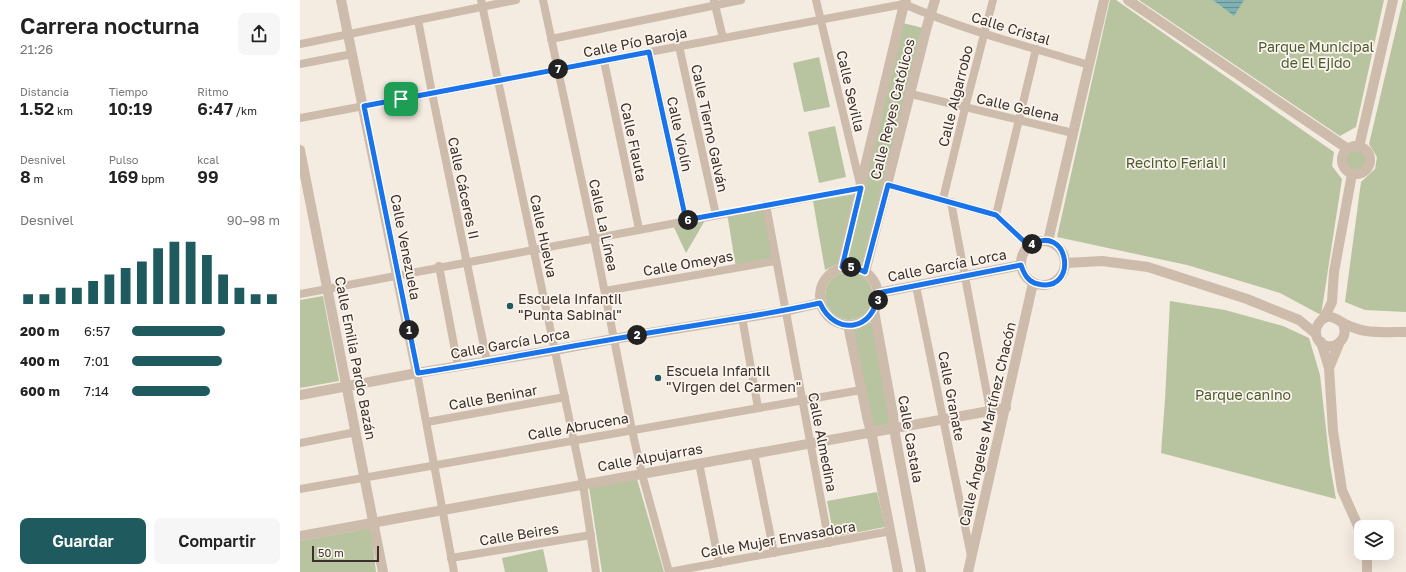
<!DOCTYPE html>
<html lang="es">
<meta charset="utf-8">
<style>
body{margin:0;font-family:"Golos Text",sans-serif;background:#f6f6f6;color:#222;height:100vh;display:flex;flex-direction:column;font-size:15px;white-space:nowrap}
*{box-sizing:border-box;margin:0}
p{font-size:13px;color:#767676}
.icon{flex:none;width:22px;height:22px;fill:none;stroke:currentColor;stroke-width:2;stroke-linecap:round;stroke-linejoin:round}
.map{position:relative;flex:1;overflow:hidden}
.details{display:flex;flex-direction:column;background:#fff;width:300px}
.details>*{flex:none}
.tools{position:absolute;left:1054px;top:520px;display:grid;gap:8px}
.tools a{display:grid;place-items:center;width:40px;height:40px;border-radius:8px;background:#fff;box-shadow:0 4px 16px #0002;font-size:20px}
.scale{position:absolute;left:12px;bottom:10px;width:67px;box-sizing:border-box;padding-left:4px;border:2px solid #3b302b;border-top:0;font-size:11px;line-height:14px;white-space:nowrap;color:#3b302b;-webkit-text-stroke:3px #fbf5ee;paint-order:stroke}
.pin{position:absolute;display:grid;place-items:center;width:34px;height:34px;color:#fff;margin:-17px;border-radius:8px;box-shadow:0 2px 6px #0006}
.km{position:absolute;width:20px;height:20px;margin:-10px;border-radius:50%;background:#222;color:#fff;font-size:11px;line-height:20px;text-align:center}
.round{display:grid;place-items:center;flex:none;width:42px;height:42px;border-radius:8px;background:#f6f6f6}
.summary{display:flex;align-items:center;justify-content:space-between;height:68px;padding:0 20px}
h1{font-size:22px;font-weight:600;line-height:30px}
.metrics{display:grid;grid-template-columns:repeat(3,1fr);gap:6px;height:68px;padding:4px 20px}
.metrics div{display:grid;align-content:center}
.metrics b{font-size:17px;font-weight:600}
.metrics small{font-size:11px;font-weight:400}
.metrics p{font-size:11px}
.chart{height:112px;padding:8px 20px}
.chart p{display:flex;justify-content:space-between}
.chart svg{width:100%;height:72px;margin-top:4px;stroke:#1f5a5e;stroke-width:6}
.action{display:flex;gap:8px;margin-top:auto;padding:8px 20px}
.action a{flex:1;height:46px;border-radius:8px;background:#1f5a5e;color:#fff;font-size:16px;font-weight:600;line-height:46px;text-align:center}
.action a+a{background:#f6f6f6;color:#222}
ul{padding:0 20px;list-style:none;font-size:13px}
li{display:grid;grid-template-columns:64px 48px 1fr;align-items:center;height:30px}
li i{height:10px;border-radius:5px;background:#1f5a5e}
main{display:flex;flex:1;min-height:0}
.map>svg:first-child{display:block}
.green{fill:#b8c4a0}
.water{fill:url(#water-rules)}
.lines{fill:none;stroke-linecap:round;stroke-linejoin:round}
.minor{stroke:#cdbbac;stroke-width:8}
.tertiary{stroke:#cdbbac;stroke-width:10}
.route-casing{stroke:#fff;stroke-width:8}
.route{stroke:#1a73e8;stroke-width:5}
.poi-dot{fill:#1f5a5e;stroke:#fbf5ee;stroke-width:1.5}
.labels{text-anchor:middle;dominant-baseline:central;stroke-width:3.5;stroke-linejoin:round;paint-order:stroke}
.street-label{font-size:14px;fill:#3b302b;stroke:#fbf5ee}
.park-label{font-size:14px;fill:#4a5a2e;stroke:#fbf5ee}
.poi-label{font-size:14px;fill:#3b302b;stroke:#fbf5ee;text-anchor:start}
</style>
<main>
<section class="details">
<div class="summary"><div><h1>Carrera nocturna</h1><p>21:26</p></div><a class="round"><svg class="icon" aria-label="share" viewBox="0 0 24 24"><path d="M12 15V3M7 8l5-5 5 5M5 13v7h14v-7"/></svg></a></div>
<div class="metrics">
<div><p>Distancia</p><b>1.52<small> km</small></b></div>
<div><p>Tiempo</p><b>10:19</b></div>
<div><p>Ritmo</p><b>6:47<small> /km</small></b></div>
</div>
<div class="metrics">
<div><p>Desnivel</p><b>8<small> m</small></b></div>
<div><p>Pulso</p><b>169<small> bpm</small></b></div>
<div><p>kcal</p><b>99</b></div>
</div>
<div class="chart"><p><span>Desnivel</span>90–98 m</p>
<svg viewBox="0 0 160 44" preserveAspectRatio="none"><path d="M5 44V38M15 44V38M25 44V34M35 44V34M45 44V30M55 44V26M65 44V22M75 44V18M85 44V10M95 44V6M105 44V6M115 44V14M125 44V26M135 44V34M145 44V38M155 44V38"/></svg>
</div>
<ul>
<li><b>200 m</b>6:57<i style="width:63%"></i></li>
<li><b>400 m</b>7:01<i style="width:61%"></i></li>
<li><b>600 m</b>7:14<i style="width:53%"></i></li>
</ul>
<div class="action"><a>Guardar</a><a>Compartir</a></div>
</section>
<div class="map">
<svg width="1106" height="572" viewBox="0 0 1106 572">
<defs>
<pattern id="water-rules" width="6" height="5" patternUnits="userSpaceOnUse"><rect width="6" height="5" fill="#7fb0b2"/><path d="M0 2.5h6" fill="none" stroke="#699091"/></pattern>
</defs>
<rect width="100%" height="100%" fill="#f4ebe1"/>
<!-- green -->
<g class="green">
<path d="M810,0H816L1034,152L1032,166L1042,179L1021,315L980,293L887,265L757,237Z"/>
<path d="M839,0H1084L1056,127L1040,136Z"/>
<path d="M1103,0H1106V312L1065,310L1045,302L1061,182L1075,169L1077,157L1069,144Z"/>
<path d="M603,23L623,28L563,264L547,261Z"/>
<path d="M519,57L530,107L504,112L493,63Z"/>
<path d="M535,126L546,177L519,183L508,132Z"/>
<circle cx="1056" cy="160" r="14"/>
<path d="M555,194L537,264L525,270L513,201Z"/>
<path d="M466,205L475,261L436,268L427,213Z"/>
<path d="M407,217L386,253L372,223Z"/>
<circle cx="549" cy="296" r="24"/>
<path d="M23,296L39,381L0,388V300Z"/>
<path d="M870,301L925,310L983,326L1009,338L1020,375L1030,465L1036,499L861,453L865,400Z"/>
<path d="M573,322L591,424L574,427L552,329Z"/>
<path d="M337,479L364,572H302L289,487Z"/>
<path d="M577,492L585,527L534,537L527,501Z"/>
<path d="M71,528L76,572H0V541Z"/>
<path d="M243,549L248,572H205L202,558Z"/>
</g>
<!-- water -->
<path class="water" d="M913,0H944L934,16Z"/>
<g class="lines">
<!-- minor -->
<g class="minor">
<path d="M181,0L283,484L296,572"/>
<path d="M243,0L294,238L332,430L342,474L369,572"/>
<path d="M414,1L423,38"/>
<path d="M118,20L132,93L187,361"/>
<path d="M251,39L441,0"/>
<path d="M0,44L216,0"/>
<path d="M379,46L416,215"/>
<path d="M349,52L386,220"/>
<path d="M304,61L339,229"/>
<path d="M0,64L52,54"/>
<path d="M611,94L773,133"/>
<path d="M0,118L604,4C663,30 727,46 789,65"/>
<path d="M588,185L696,215L729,246"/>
<path d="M643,199L665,108L693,0"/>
<path d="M651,202L690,410"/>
<path d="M466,205L529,543"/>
<path d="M696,215L736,49"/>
<path d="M139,266L158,366"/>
<path d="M616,286L671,556"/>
<path d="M305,291L475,261"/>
<path d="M0,294L561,188L516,0"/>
<path d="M442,317L458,408"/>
<path d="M117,373L154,572"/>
<path d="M127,422L265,397"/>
<path d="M0,443L56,432"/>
<path d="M454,453L474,553"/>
<path d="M399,463L419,563"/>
<path d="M0,489L561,390"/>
<path d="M151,558L291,535"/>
<path d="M369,572L591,531"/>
</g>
<!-- tertiary -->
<g class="tertiary">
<path d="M41,0L117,373"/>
<path d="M828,0L1048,149"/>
<circle cx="1056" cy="160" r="14"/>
<path d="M1059,147L1093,0"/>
<path d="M0,150L83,572"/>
<circle cx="743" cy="263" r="22"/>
<path d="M748,241L804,0"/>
<path d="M766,263L802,261L848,267L947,299L999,320L1016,334"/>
<circle cx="549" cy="296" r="29"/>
<path d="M541,267L604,4L606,0"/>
<path d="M565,272L627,26L635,0"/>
<path d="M578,293L721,265"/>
<path d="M574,311L593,415L594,429L621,572"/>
<path d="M1024,318L1032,302L1034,272L1052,174"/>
<path d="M1042,322C1053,342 1026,356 1017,338C1015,333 1016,327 1019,323C1027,312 1035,318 1043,323C1049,326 1059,330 1066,331C1079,333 1093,332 1106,332"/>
<path d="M548,325L568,421L571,431L598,572"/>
<path d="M1021,342L1029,368L1033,431L1042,490L1058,526L1061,538"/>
<path d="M1029,368L1039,344"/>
<path d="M0,395L117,373L255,350L313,339L485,311L520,303"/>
<path d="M0,536L706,408"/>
<path d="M1065,553L1067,559V572"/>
<path d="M668,572L733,283"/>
</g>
</g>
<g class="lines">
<defs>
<path id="route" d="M349,52L386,220L561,188L542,267C551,266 557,268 565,272L588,185L696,215L729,246C770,220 779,294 738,284C728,282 724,274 721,265L578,293C575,331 535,337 520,303C452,318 383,326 314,339C249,350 183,363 118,373L64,106Z"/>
</defs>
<!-- route casing -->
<use href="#route" class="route-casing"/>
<!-- route -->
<use href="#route" class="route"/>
</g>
<!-- markers -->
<g class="poi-dot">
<circle cx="210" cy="306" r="4"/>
<circle cx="358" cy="378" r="4"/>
</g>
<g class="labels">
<!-- street labels -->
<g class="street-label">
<text transform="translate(711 28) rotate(17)">Calle Cristal</text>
<text transform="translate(335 42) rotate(-11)">Calle Pío Baroja</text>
<text transform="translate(551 91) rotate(77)">Calle Sevilla</text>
<text transform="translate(655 96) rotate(-76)">Calle Algarrobo</text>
<text transform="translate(718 107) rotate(13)">Calle Galena</text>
<text transform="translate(592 109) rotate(-76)">Calle Reyes Católicos</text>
<text transform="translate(410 128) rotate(78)">Calle Tierno Galván</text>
<text transform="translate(380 134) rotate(78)">Calle Violín</text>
<text transform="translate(334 142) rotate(78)">Calle Flauta</text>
<text transform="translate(164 188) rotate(78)">Calle Cáceres II</text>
<text transform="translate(304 225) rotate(78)">Calle La Línea</text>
<text transform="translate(244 236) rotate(78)">Calle Huelva</text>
<text transform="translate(106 247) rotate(79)">Calle Venezuela</text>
<text transform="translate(388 263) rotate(-10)">Calle Omeyas</text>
<text transform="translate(647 265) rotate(-11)">Calle García Lorca</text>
<text transform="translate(210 343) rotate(-10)">Calle García Lorca</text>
<text transform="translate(56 358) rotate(79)">Calle Emilia Pardo Bazán</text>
<text transform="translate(652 396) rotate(79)">Calle Granate</text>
<text transform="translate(193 397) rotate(-10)">Calle Beninar</text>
<text transform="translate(687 424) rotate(-77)">Calle Ángeles Martínez Chacón</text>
<text transform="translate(278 426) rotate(-10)">Calle Abrucena</text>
<text transform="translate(611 439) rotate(80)">Calle Castala</text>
<text transform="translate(523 442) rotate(79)">Calle Almedina</text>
<text transform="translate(350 457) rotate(-10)">Calle Alpujarras</text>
<text transform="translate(219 534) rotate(-9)">Calle Beires</text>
<text transform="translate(478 539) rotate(-10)">Calle Mujer Envasadora</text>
</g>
<!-- park labels -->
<g class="park-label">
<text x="1016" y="46">Parque Municipal<tspan x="1016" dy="16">de El Ejido</tspan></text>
<text x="876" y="162">Recinto Ferial I</text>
<text x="943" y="394">Parque canino</text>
</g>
<!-- poi labels -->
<g class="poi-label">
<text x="218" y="298">Escuela Infantil<tspan x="218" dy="16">"Punta Sabinal"</tspan></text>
<text x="366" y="370">Escuela Infantil<tspan x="366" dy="16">"Virgen del Carmen"</tspan></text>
</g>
</g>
</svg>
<div class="tools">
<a><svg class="icon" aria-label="layers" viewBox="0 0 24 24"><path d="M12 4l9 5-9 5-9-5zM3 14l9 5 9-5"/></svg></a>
</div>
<div class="scale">50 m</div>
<div class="pin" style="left:101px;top:99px;background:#1e9e55"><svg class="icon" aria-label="arrive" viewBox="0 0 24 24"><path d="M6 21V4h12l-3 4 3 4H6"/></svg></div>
<b class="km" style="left:109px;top:330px">1</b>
<b class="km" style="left:337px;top:335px">2</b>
<b class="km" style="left:578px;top:300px">3</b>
<b class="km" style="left:732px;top:244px">4</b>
<b class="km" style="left:551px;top:267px">5</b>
<b class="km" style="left:388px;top:220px">6</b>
<b class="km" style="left:258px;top:69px">7</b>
</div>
</main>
